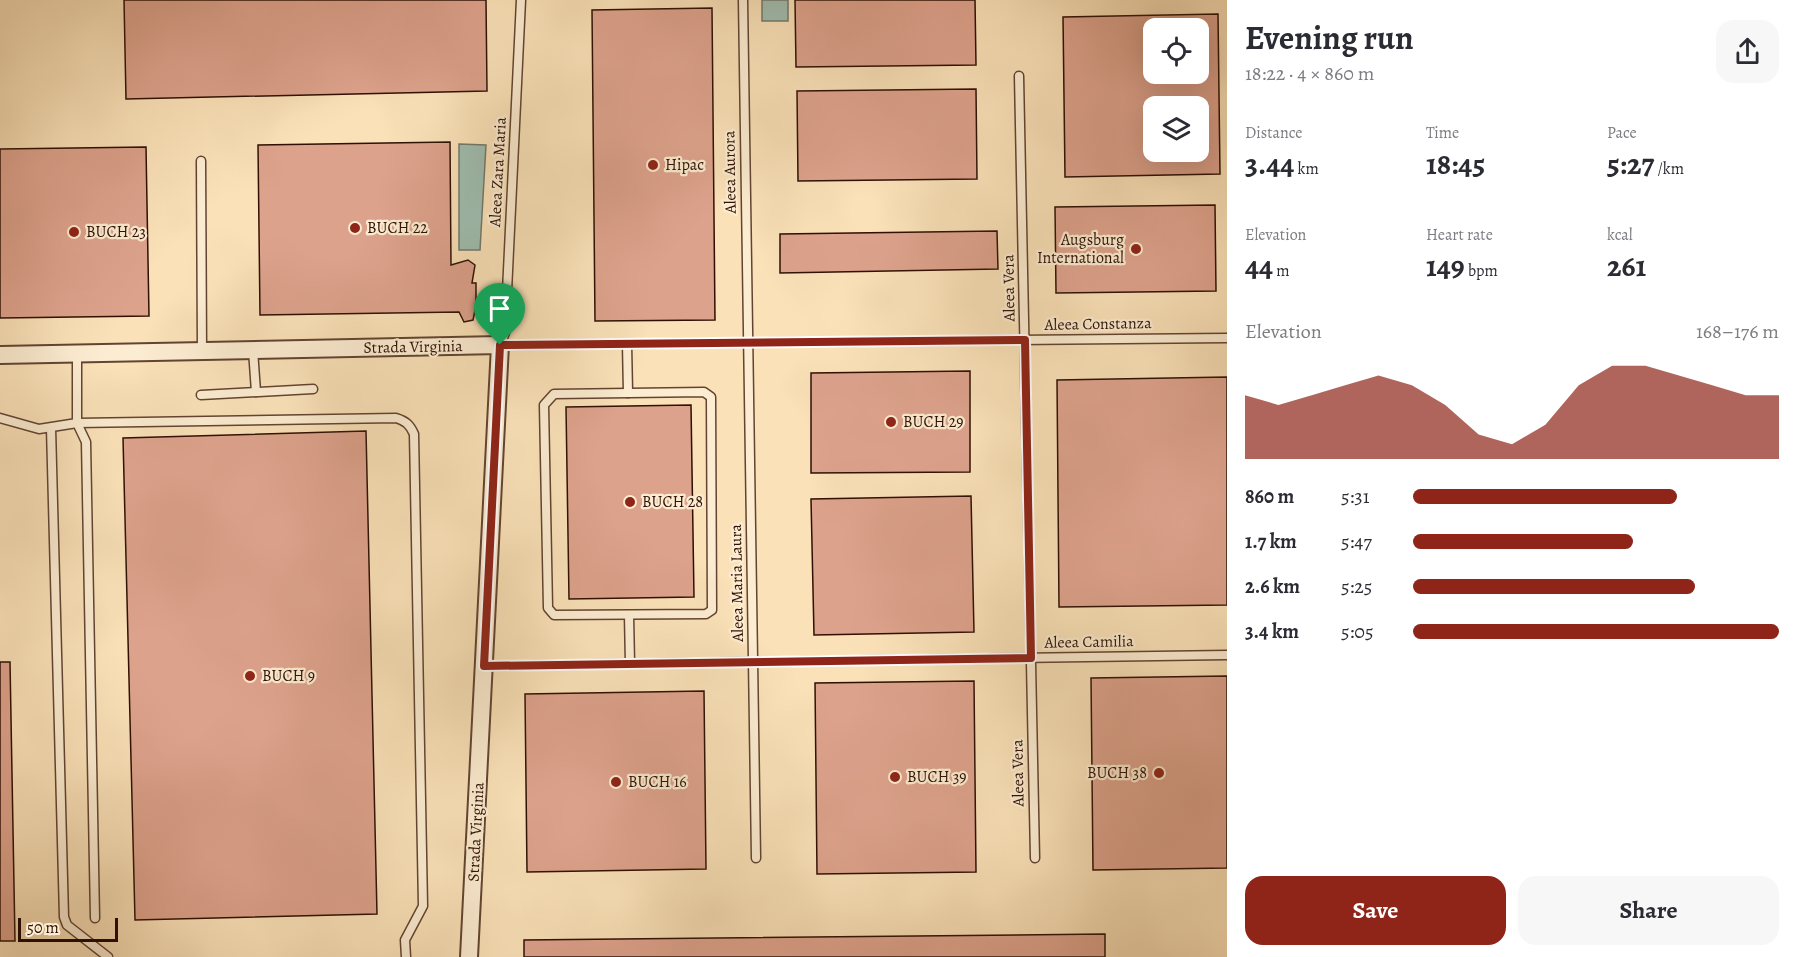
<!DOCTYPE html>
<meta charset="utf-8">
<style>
body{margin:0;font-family:Alegreya,serif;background:#f7f7f7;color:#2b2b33;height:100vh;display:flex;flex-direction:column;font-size:22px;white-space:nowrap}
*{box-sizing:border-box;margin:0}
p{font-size:20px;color:#7c7c81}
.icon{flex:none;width:33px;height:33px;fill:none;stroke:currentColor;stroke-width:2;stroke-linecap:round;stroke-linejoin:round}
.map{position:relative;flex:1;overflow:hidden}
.sheet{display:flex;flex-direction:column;background:#fff;width:570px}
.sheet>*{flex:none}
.controls{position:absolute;left:1143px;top:18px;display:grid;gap:12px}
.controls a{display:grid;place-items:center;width:66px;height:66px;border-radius:12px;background:#fff;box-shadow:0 6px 24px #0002;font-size:30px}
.scale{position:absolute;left:18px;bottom:15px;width:100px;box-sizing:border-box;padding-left:6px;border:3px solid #2e1004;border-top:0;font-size:16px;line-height:21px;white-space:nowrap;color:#2e1004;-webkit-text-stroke:4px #fcecd1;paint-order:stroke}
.pin{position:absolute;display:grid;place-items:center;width:51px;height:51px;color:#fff;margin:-62px -26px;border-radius:50% 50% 50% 0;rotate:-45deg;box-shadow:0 0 6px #0007}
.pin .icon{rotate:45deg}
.round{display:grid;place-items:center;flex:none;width:63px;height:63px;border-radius:18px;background:#f7f7f7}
.headline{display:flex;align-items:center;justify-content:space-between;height:102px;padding:0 18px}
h1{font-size:33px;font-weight:700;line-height:45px}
.figures{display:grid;grid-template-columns:repeat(3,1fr);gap:9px;height:102px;padding:6px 18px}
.figures div{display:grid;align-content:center}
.figures b{font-size:30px;font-weight:700}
.figures small{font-size:16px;font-weight:400}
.figures p{font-size:16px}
.chart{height:168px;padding:12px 18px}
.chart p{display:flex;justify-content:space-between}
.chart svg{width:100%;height:108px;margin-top:6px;fill:#8f2418;opacity:.7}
.primary-button{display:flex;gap:12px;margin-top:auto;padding:12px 18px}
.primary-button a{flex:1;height:69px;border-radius:18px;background:#8f2418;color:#fff;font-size:24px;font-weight:700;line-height:69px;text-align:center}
.primary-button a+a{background:#f7f7f7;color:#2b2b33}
ul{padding:0 18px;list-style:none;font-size:20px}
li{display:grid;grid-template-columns:96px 72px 1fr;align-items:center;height:45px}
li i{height:15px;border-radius:8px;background:#8f2418}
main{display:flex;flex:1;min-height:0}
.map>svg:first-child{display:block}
.water{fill:#9ebdb0;stroke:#71786b;stroke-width:1.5}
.building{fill:#dda28c;stroke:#2e1004;stroke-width:1.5;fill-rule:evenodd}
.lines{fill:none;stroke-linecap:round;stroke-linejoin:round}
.lane-casing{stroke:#614431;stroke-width:11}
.street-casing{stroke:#614431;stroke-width:20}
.lane{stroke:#fcecd1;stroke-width:8}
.street{stroke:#fcecd1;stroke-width:16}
.route-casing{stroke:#fff;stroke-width:12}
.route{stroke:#8f2418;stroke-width:8}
.poi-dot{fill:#8f2418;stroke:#fcecd1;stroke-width:2}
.labels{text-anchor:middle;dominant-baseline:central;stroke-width:4.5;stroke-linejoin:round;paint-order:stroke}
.poi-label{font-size:16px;fill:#2e1004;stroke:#fcecd1;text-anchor:start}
.street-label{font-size:16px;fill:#2e1004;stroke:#fcecd1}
</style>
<main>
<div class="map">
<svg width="1227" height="957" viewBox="0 0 1227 957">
<rect width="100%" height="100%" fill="#fae1b8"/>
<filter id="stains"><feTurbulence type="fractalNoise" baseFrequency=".00333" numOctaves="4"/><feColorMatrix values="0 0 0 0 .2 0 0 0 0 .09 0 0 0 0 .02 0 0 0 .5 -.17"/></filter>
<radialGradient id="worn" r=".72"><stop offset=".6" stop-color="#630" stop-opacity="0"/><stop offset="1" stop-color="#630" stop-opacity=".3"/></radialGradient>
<!-- water -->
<g class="water">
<rect x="762" y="0" width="26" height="21"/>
<path d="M459,144L486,145L480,250H459Z"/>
</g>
<!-- building -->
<g class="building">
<path d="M124,0H486L487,91L126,99Z"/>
<path d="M795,0H975L976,65L796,67Z"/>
<path d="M712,8L715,320L595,321L592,10Z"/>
<path d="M1218,14L1220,174L1065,177L1063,17ZM1154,28H1198V74H1154ZM1154,106H1198V152H1154Z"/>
<path d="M976,89L977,179L798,181L797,91Z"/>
<path d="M450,142L451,265L468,260L475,265L472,283H476V306L473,320L464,322L459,312L260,315L258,145Z"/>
<path d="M146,147L149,316L0,318V149Z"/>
<path d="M1215,205L1216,291L1056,293L1055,207Z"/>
<path d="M997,231L998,269L780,273V234Z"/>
<path d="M970,371V472L811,473V373Z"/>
<path d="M1227,377V605L1059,607L1057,380Z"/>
<path d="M691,405L694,597L569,599L566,407Z"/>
<path d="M366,431L377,914L135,920L123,438Z"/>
<path d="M971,496L974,632L814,635L811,499Z"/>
<path d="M0,662H10L15,941H0Z"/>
<path d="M1227,676V868L1093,870L1091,678Z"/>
<path d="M974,681L976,872L817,874L815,683Z"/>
<path d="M704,691L706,869L527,872L525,694Z"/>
<path d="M1105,934V957H524V940Z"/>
</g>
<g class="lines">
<defs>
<g id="lane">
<path d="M521,0L505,333L500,345L1227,338"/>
<path d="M743,0L756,858"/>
<path d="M1019,76L1035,858"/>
<path d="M201,161L202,351"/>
<path d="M627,344L628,393"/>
<path d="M253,350L256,392"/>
<path d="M77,353V423L86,442L95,918"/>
<path d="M704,392L711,397L712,610L706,614L554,615L548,608L544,405L554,394Z"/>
<path d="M201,395L313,389"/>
<path d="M0,418L39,429L77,423L396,418C406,421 410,425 414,434L423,906L405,940L406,957"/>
<path d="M51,428L64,917L67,925L108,957"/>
<path d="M629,615L630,664"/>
<path d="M484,666L1227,655"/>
</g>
<path id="street" d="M0,355L500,345L469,957"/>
</defs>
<!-- lane casing -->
<use href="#lane" class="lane-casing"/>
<!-- street casing -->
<use href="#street" class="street-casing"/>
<!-- lane -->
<use href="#lane" class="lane"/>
<!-- street -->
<use href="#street" class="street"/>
</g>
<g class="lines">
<defs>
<path id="route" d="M1025,340L1031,658L484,666L500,345Z"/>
</defs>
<!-- route casing -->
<use href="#route" class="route-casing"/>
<!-- route -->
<use href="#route" class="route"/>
</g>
<!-- markers -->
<g class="poi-dot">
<circle cx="653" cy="165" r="6"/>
<circle cx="355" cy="228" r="6"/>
<circle cx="74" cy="232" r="6"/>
<circle cx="1136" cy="249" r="6"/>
<circle cx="891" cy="422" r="6"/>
<circle cx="630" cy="502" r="6"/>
<circle cx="250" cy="676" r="6"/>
<circle cx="1159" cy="773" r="6"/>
<circle cx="895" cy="777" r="6"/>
<circle cx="616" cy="782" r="6"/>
</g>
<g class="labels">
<!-- poi labels -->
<g class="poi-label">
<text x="665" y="165">Hipac</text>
<text x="367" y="228">BUCH 22</text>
<text x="86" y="232">BUCH 23</text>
<text x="1124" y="240" text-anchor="end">Augsburg<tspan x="1124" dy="18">International</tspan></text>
<text x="903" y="422">BUCH 29</text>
<text x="642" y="502">BUCH 28</text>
<text x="262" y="676">BUCH 9</text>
<text x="1147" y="773" text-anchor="end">BUCH 38</text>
<text x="907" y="777">BUCH 39</text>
<text x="628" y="782">BUCH 16</text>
</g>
<!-- street labels -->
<g class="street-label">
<text transform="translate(498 172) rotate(-87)">Aleea Zara Maria</text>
<text transform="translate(730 172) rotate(-91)">Aleea Aurora</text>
<text transform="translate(1009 288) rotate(-91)">Aleea Vera</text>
<text transform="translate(1098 324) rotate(-1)">Aleea Constanza</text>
<text transform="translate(413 347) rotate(-1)">Strada Virginia</text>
<text transform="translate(737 583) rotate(-91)">Aleea Maria Laura</text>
<text transform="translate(1089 642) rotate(-1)">Aleea Camilia</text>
<text transform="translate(1018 773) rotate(-91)">Aleea Vera</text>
<text transform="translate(476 832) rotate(-87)">Strada Virginia</text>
</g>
</g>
<rect width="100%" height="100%" filter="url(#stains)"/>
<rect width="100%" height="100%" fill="url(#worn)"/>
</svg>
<div class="controls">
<a><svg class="icon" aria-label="locate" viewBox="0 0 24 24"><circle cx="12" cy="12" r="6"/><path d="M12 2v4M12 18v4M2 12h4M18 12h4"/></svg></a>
<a><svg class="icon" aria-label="layers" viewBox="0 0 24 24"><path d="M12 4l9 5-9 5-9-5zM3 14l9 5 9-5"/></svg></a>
</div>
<div class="scale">50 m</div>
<div class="pin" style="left:500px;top:345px;background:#1e9e55"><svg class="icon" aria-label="arrive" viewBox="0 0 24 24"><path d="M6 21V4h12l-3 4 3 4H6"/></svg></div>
</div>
<section class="sheet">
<div class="headline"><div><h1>Evening run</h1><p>18:22 · 4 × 860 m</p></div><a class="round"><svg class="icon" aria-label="share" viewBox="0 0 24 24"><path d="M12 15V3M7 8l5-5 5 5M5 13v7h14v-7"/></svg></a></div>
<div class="figures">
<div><p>Distance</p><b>3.44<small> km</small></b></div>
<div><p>Time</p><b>18:45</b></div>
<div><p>Pace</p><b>5:27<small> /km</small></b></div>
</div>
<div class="figures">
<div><p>Elevation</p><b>44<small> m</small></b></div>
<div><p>Heart rate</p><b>149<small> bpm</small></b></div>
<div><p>kcal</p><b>261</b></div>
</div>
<div class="chart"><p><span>Elevation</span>168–176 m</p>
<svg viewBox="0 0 160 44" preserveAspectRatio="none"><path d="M0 44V18L10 22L20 18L30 14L40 10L50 14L60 22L70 34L80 38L90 30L100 14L110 6L120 6L130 10L140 14L150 18L160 18V44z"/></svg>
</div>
<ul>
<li><b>860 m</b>5:31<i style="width:72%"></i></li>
<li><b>1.7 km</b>5:47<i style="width:60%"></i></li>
<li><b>2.6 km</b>5:25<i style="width:77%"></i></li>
<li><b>3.4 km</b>5:05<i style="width:100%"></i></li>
</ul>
<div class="primary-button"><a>Save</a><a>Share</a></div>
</section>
</main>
